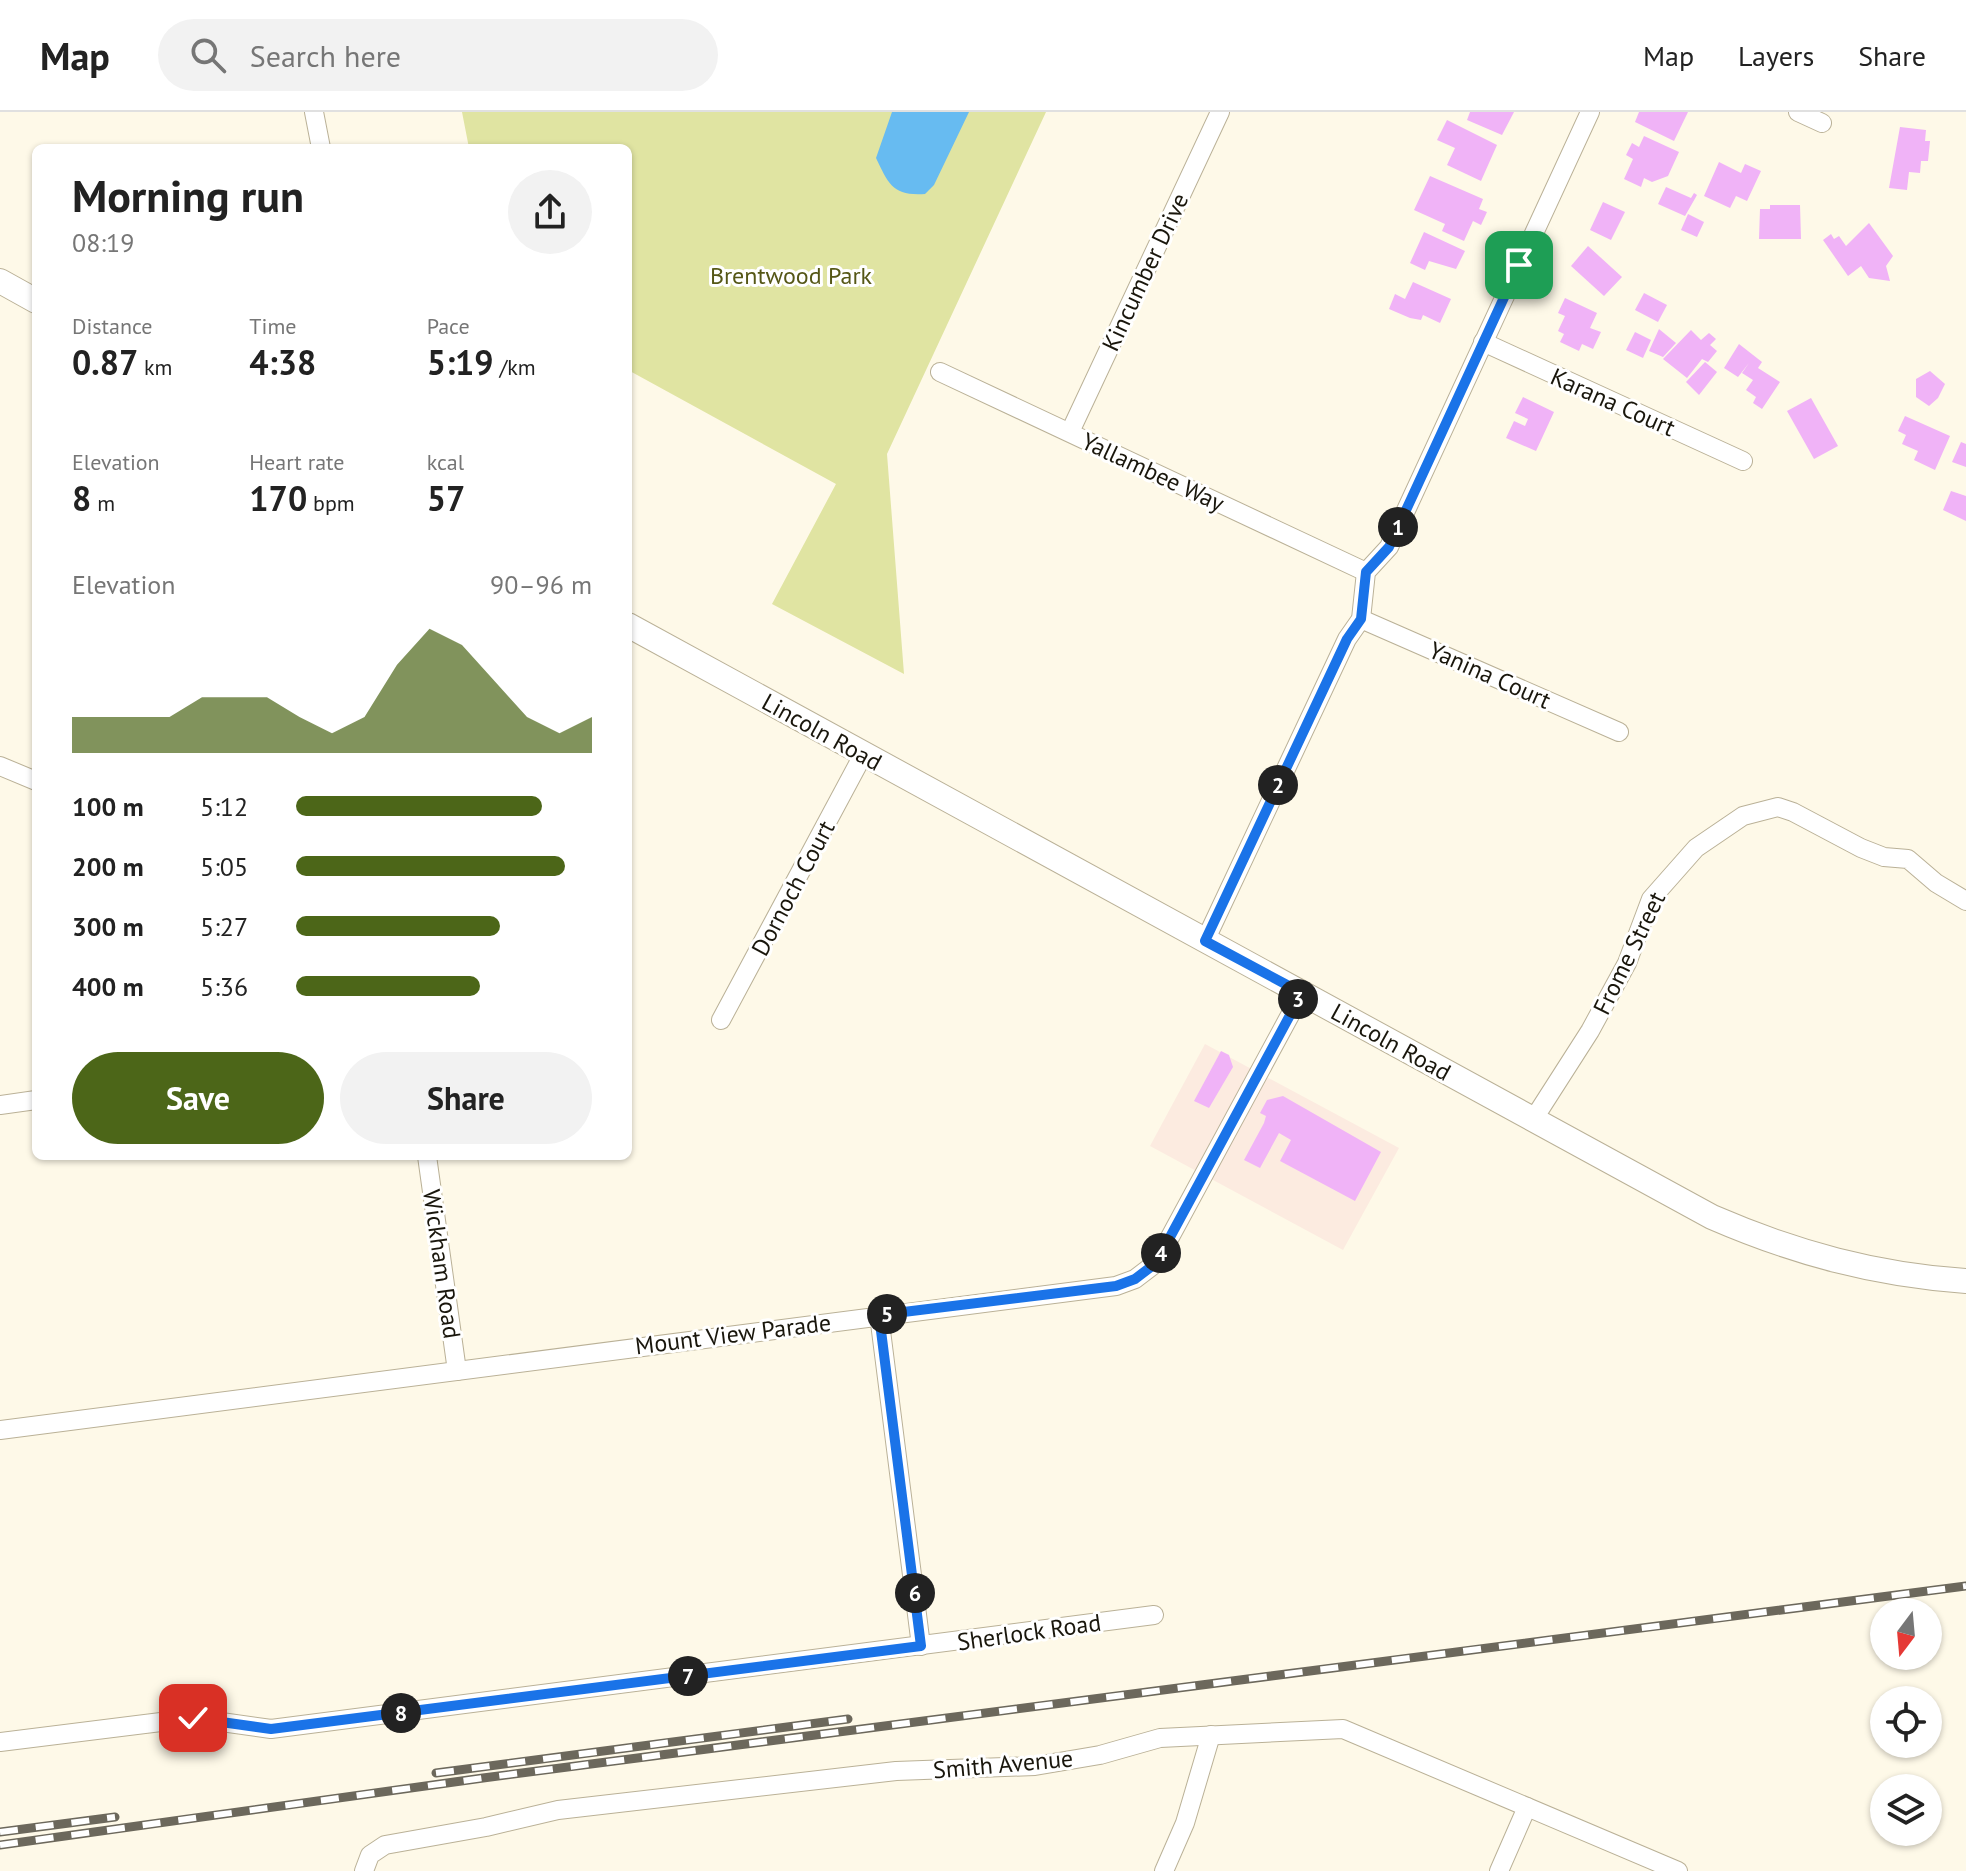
<!DOCTYPE html>
<meta charset="utf-8">
<style>
body{margin:0;font-family:"PT Sans",sans-serif;background:#f2f2f2;color:#222;height:100vh;display:flex;flex-direction:column;font-size:30px;white-space:nowrap}
*{box-sizing:border-box;margin:0}
p{font-size:26px;color:#767676}
.icon{flex:none;width:44px;height:44px;fill:none;stroke:currentColor;stroke-width:2;stroke-linecap:round;stroke-linejoin:round}
.map{position:relative;flex:1;overflow:hidden}
.side{position:absolute;left:32px;top:32px;width:600px;height:1016px;display:flex;flex-direction:column;background:#fff;border-radius:12px;box-shadow:0 2px 6px #0004}
.side>*{flex:none}
.needle{width:52px;rotate:196deg}
.buttons{position:absolute;left:1870px;top:1486px;display:grid;gap:16px}
.buttons a{display:grid;place-items:center;width:72px;height:72px;border-radius:50%;background:#fff;box-shadow:0 2px 6px #0004;font-size:40px}
.pin{position:absolute;display:grid;place-items:center;width:68px;height:68px;color:#fff;margin:-34px;border-radius:16px;box-shadow:0 4px 12px #0006}
.km{position:absolute;width:40px;height:40px;margin:-20px;border-radius:50%;background:#222;color:#fff;font-size:22px;line-height:40px;text-align:center}
.round{display:grid;place-items:center;flex:none;width:84px;height:84px;border-radius:42px;background:#f2f2f2}
.summary{display:flex;align-items:center;justify-content:space-between;height:136px;padding:0 40px}
h1{font-size:44px;font-weight:800;line-height:60px}
.metrics{display:grid;grid-template-columns:repeat(3,1fr);gap:12px;height:136px;padding:8px 40px}
.metrics div{display:grid;align-content:center}
.metrics b{font-size:34px;font-weight:800}
.metrics small{font-size:22px;font-weight:400}
.metrics p{font-size:22px}
.chart{height:224px;padding:16px 40px}
.chart p{display:flex;justify-content:space-between}
.chart svg{width:100%;height:144px;margin-top:8px;fill:#4c6618;opacity:.7}
.primary-button{display:flex;gap:16px;margin-top:auto;padding:16px 40px}
.primary-button a{flex:1;height:92px;border-radius:48px;background:#4c6618;color:#fff;font-size:32px;font-weight:800;line-height:92px;text-align:center}
.primary-button a+a{background:#f2f2f2;color:#222}
ul{padding:0 40px;list-style:none;font-size:26px}
li{display:grid;grid-template-columns:128px 96px 1fr;align-items:center;height:60px}
li i{height:20px;border-radius:10px;background:#4c6618}
header{display:flex;align-items:center;gap:48px;box-sizing:border-box;height:112px;padding:0 40px;background:#fff;border-bottom:2px solid #e0e0e0}
header strong{font-size:38px}
nav{display:flex;gap:44px;margin-inline-start:auto;font-size:28px}
.search{width:560px;height:72px;background:#f2f2f2;display:flex;align-items:center;gap:20px;box-sizing:border-box;padding:0 28px;border-radius:44px;color:#767676;font-size:30px}
.map>svg:first-child{display:block}
.commercial{fill:#fcebe0}
.green{fill:#e0e4a2}
.water{fill:#67bbf1}
.building{fill:#f0b3f7}
.lines{fill:none;stroke-linecap:round;stroke-linejoin:round}
.street-casing{stroke:#bab197;stroke-width:20}
.secondary-casing{stroke:#bab197;stroke-width:26}
.street{stroke:#fff;stroke-width:18}
.secondary{stroke:#fff;stroke-width:24}
.rail-casing{stroke:#6c685c;stroke-width:9}
.rail{stroke:#fff;stroke-width:6;stroke-dasharray:18;stroke-linecap:butt}
.route-casing{stroke:#fff;stroke-width:16}
.route{stroke:#1a73e8;stroke-width:10}
.labels{text-anchor:middle;dominant-baseline:central;stroke-width:6;stroke-linejoin:round;paint-order:stroke}
.street-label{font-size:24px;fill:#19160c;stroke:#fff}
.park-label{font-size:24px;fill:#555716;stroke:#fff}
</style>
<header>
<strong>Map</strong>
<div class="search"><svg class="icon" aria-label="search" viewBox="0 0 24 24"><circle cx="10" cy="10" r="6"/><path d="M15 15l6 6"/></svg>Search here</div>
<nav><a>Map</a><a>Layers</a><a>Share</a></nav>
</header>
<div class="map">
<svg width="1966" height="1759" viewBox="0 0 1966 1759">
<rect width="100%" height="100%" fill="#fef9e8"/>
<!-- commercial -->
<path class="commercial" d="M1205,932L1399,1036L1343,1138L1150,1034Z"/>
<!-- green -->
<path class="green" d="M462,0H1046L887,342L904,562L772,492L836,372L628,258V36H469Z"/>
<!-- water -->
<path class="water" d="M892,0H969L934,73L925,82C893,84 889,73 876,46Z"/>
<!-- building -->
<g class="building">
<path d="M1470,0H1514L1502,23L1467,8Z"/>
<path d="M1639,0H1688L1674,29L1635,10Z"/>
<path d="M1447,8L1497,33L1481,69L1447,53L1455,36L1437,28Z"/>
<path d="M1900,15L1926,18L1925,29H1930L1928,49H1921L1920,61L1909,60L1907,78L1889,76Z"/>
<path d="M1644,24L1679,40L1668,64L1652,70L1644,66L1641,75L1624,67L1633,47L1626,43L1632,31L1639,35Z"/>
<path d="M1719,50L1741,61L1745,52L1761,59L1747,89L1736,84L1730,96L1704,84Z"/>
<path d="M1430,64L1483,87L1479,97L1487,100L1481,113L1473,109L1464,129L1442,119L1445,112L1414,98Z"/>
<path d="M1666,75L1691,86L1694,81L1697,83L1685,104L1658,92Z"/>
<path d="M1603,90L1625,100L1611,128L1590,118Z"/>
<path d="M1770,93H1800L1801,127H1759L1760,97H1770Z"/>
<path d="M1688,102L1704,110L1697,125L1681,118Z"/>
<path d="M1869,111L1893,144L1886,154L1890,169L1869,166L1861,154L1848,164L1823,128L1831,122L1834,127L1839,124L1846,134Z"/>
<path d="M1424,120L1465,139L1456,157L1429,149L1425,158L1410,151Z"/>
<path d="M1588,134L1622,165L1604,184L1571,154Z"/>
<path d="M1413,170L1451,187L1440,211L1423,203L1421,208L1410,206L1389,197L1395,182L1405,187Z"/>
<path d="M1644,181L1667,193L1658,210L1635,198Z"/>
<path d="M1565,186L1597,201L1590,216L1601,220L1593,237L1582,232L1579,239L1560,230L1564,222L1558,219L1565,204L1558,201Z"/>
<path d="M1659,217L1676,231L1663,245L1649,239Z"/>
<path d="M1691,218L1701,228L1709,221L1716,227L1710,233L1717,239L1708,250L1702,247L1687,266L1663,247Z"/>
<path d="M1635,220L1651,228L1643,246L1626,238Z"/>
<path d="M1739,232L1762,250L1758,256L1780,270L1762,297L1753,291L1756,285L1746,278L1753,268L1742,261L1749,251L1738,265L1724,256Z"/>
<path d="M1705,250L1717,260L1699,283L1686,270Z"/>
<path d="M1930,259L1945,272L1938,286L1929,294L1916,285V267Z"/>
<path d="M1523,285L1554,300L1536,339L1506,326L1514,309L1525,314L1528,307L1515,301Z"/>
<path d="M1811,286L1838,334L1814,347L1787,299Z"/>
<path d="M1905,304L1950,324L1935,358L1914,348L1918,339L1902,332L1906,323L1898,319Z"/>
<path d="M1961,330L1966,332V355L1952,350Z"/>
<path d="M1951,379L1966,384V409L1943,398Z"/>
<path d="M1221,939L1229,943L1233,955L1209,996L1194,989Z"/>
<path d="M1283,984L1381,1040L1355,1089L1280,1049L1291,1028L1279,1021L1260,1056L1244,1048L1264,1011L1266,1004L1260,1001L1267,988Z"/>
</g>
<g class="lines">
<defs>
<g id="street">
<path d="M314,0L321,36"/>
<path d="M1798,0L1822,11"/>
<path d="M1483,230L1743,349"/>
<path d="M940,260L1366,460"/>
<path d="M1070,320L1220,0"/>
<path d="M1361,507L1619,620"/>
<path d="M0,654L36,669"/>
<path d="M1205,829L1347,527L1361,507L1366,460L1389,435L1590,0"/>
<path d="M721,908L863,643"/>
<path d="M0,993L36,988"/>
<path d="M1533,1008L1590,919L1627,851L1651,787L1696,736L1743,704L1778,695L1793,700L1861,736L1884,745L1908,747L1936,771L1966,789"/>
<path d="M427,1044L457,1259"/>
<path d="M879,1203L921,1534"/>
<path d="M0,1318L1116,1174L1135,1167L1156,1151L1302,881"/>
<path d="M0,1630L193,1606L271,1617L1154,1503"/>
<path d="M364,1759L370,1743L385,1733L486,1715L558,1698L896,1659L1035,1654L1100,1643L1160,1626L1343,1617L1678,1759"/>
<path d="M1164,1759L1185,1711L1211,1623"/>
<path d="M1499,1759L1527,1695"/>
</g>
<g id="secondary">
<path d="M0,169L36,189"/>
<path d="M628,513L1712,1105C1795,1141 1876,1163 1966,1169"/>
</g>
</defs>
<!-- street casing -->
<use href="#street" class="street-casing"/>
<!-- secondary casing -->
<use href="#secondary" class="secondary-casing"/>
<!-- street -->
<use href="#street" class="street"/>
<!-- secondary -->
<use href="#secondary" class="secondary"/>
<defs>
<g id="rail">
<path d="M436,1661L848,1607"/>
<path d="M0,1720L115,1705"/>
<path d="M0,1733L483,1666L1966,1474"/>
</g>
</defs>
<!-- rail casing -->
<use href="#rail" class="rail-casing"/>
<!-- rail -->
<use href="#rail" class="rail"/>
</g>
<g class="lines">
<defs>
<path id="route" d="M193,1606L271,1617L921,1534L879,1203L1116,1174L1135,1167L1156,1151L1302,881L1205,829L1347,527L1361,507L1366,460L1389,435L1519,153"/>
</defs>
<!-- route casing -->
<use href="#route" class="route-casing"/>
<!-- route -->
<use href="#route" class="route"/>
</g>
<g class="labels">
<!-- street labels -->
<g class="street-label">
<text transform="translate(1145 160) rotate(-65)">Kincumber Drive</text>
<text transform="translate(1613 290) rotate(24)">Karana Court</text>
<text transform="translate(1153 360) rotate(25)">Yallambee Way</text>
<text transform="translate(1490 563) rotate(24)">Yanina Court</text>
<text transform="translate(822 620) rotate(29)">Lincoln Road</text>
<text transform="translate(793 776) rotate(-62)">Dornoch Court</text>
<text transform="translate(1629 841) rotate(-64)">Frome Street</text>
<text transform="translate(1391 930) rotate(29)">Lincoln Road</text>
<text transform="translate(442 1152) rotate(82)">Wickham Road</text>
<text transform="translate(733 1222) rotate(-7)">Mount View Parade</text>
<text transform="translate(1029 1520) rotate(-8)">Sherlock Road</text>
<text transform="translate(1003 1652) rotate(-5)">Smith Avenue</text>
</g>
<!-- park labels -->
<g class="park-label">
<text x="791" y="163">Brentwood Park</text>
</g>
</g>
</svg>
<div class="buttons">
<a><svg class="needle" viewBox="-14 -14 28 28"><path d="M0-13l5 13h-10z" fill="#e53935"/><path d="M0 13l5-13h-10z" fill="#767676"/></svg></a>
<a><svg class="icon" aria-label="locate" viewBox="0 0 24 24"><circle cx="12" cy="12" r="6"/><path d="M12 2v4M12 18v4M2 12h4M18 12h4"/></svg></a>
<a><svg class="icon" aria-label="layers" viewBox="0 0 24 24"><path d="M12 4l9 5-9 5-9-5zM3 14l9 5 9-5"/></svg></a>
</div>
<div class="pin" style="left:1519px;top:153px;background:#1e9e55"><svg class="icon" aria-label="arrive" viewBox="0 0 24 24"><path d="M6 21V4h12l-3 4 3 4H6"/></svg></div>
<div class="pin" style="left:193px;top:1606px;background:#d93025"><svg class="icon" aria-label="check" viewBox="0 0 24 24"><path d="M5 12l5 5 9-10"/></svg></div>
<b class="km" style="left:1398px;top:415px">1</b>
<b class="km" style="left:1278px;top:673px">2</b>
<b class="km" style="left:1298px;top:887px">3</b>
<b class="km" style="left:1161px;top:1141px">4</b>
<b class="km" style="left:887px;top:1202px">5</b>
<b class="km" style="left:915px;top:1481px">6</b>
<b class="km" style="left:688px;top:1564px">7</b>
<b class="km" style="left:401px;top:1601px">8</b>
<section class="side">
<div class="summary"><div><h1>Morning run</h1><p>08:19</p></div><a class="round"><svg class="icon" aria-label="share" viewBox="0 0 24 24"><path d="M12 15V3M7 8l5-5 5 5M5 13v7h14v-7"/></svg></a></div>
<div class="metrics">
<div><p>Distance</p><b>0.87<small> km</small></b></div>
<div><p>Time</p><b>4:38</b></div>
<div><p>Pace</p><b>5:19<small> /km</small></b></div>
</div>
<div class="metrics">
<div><p>Elevation</p><b>8<small> m</small></b></div>
<div><p>Heart rate</p><b>170<small> bpm</small></b></div>
<div><p>kcal</p><b>57</b></div>
</div>
<div class="chart"><p><span>Elevation</span>90–96 m</p>
<svg viewBox="0 0 160 44" preserveAspectRatio="none"><path d="M0 44V33L10 33L20 33L30 33L40 27L50 27L60 27L70 33L80 38L90 33L100 17L110 6L120 11L130 22L140 33L150 38L160 33V44z"/></svg>
</div>
<ul>
<li><b>100 m</b>5:12<i style="width:83%"></i></li>
<li><b>200 m</b>5:05<i style="width:91%"></i></li>
<li><b>300 m</b>5:27<i style="width:69%"></i></li>
<li><b>400 m</b>5:36<i style="width:62%"></i></li>
</ul>
<div class="primary-button"><a>Save</a><a>Share</a></div>
</section>
</div>
